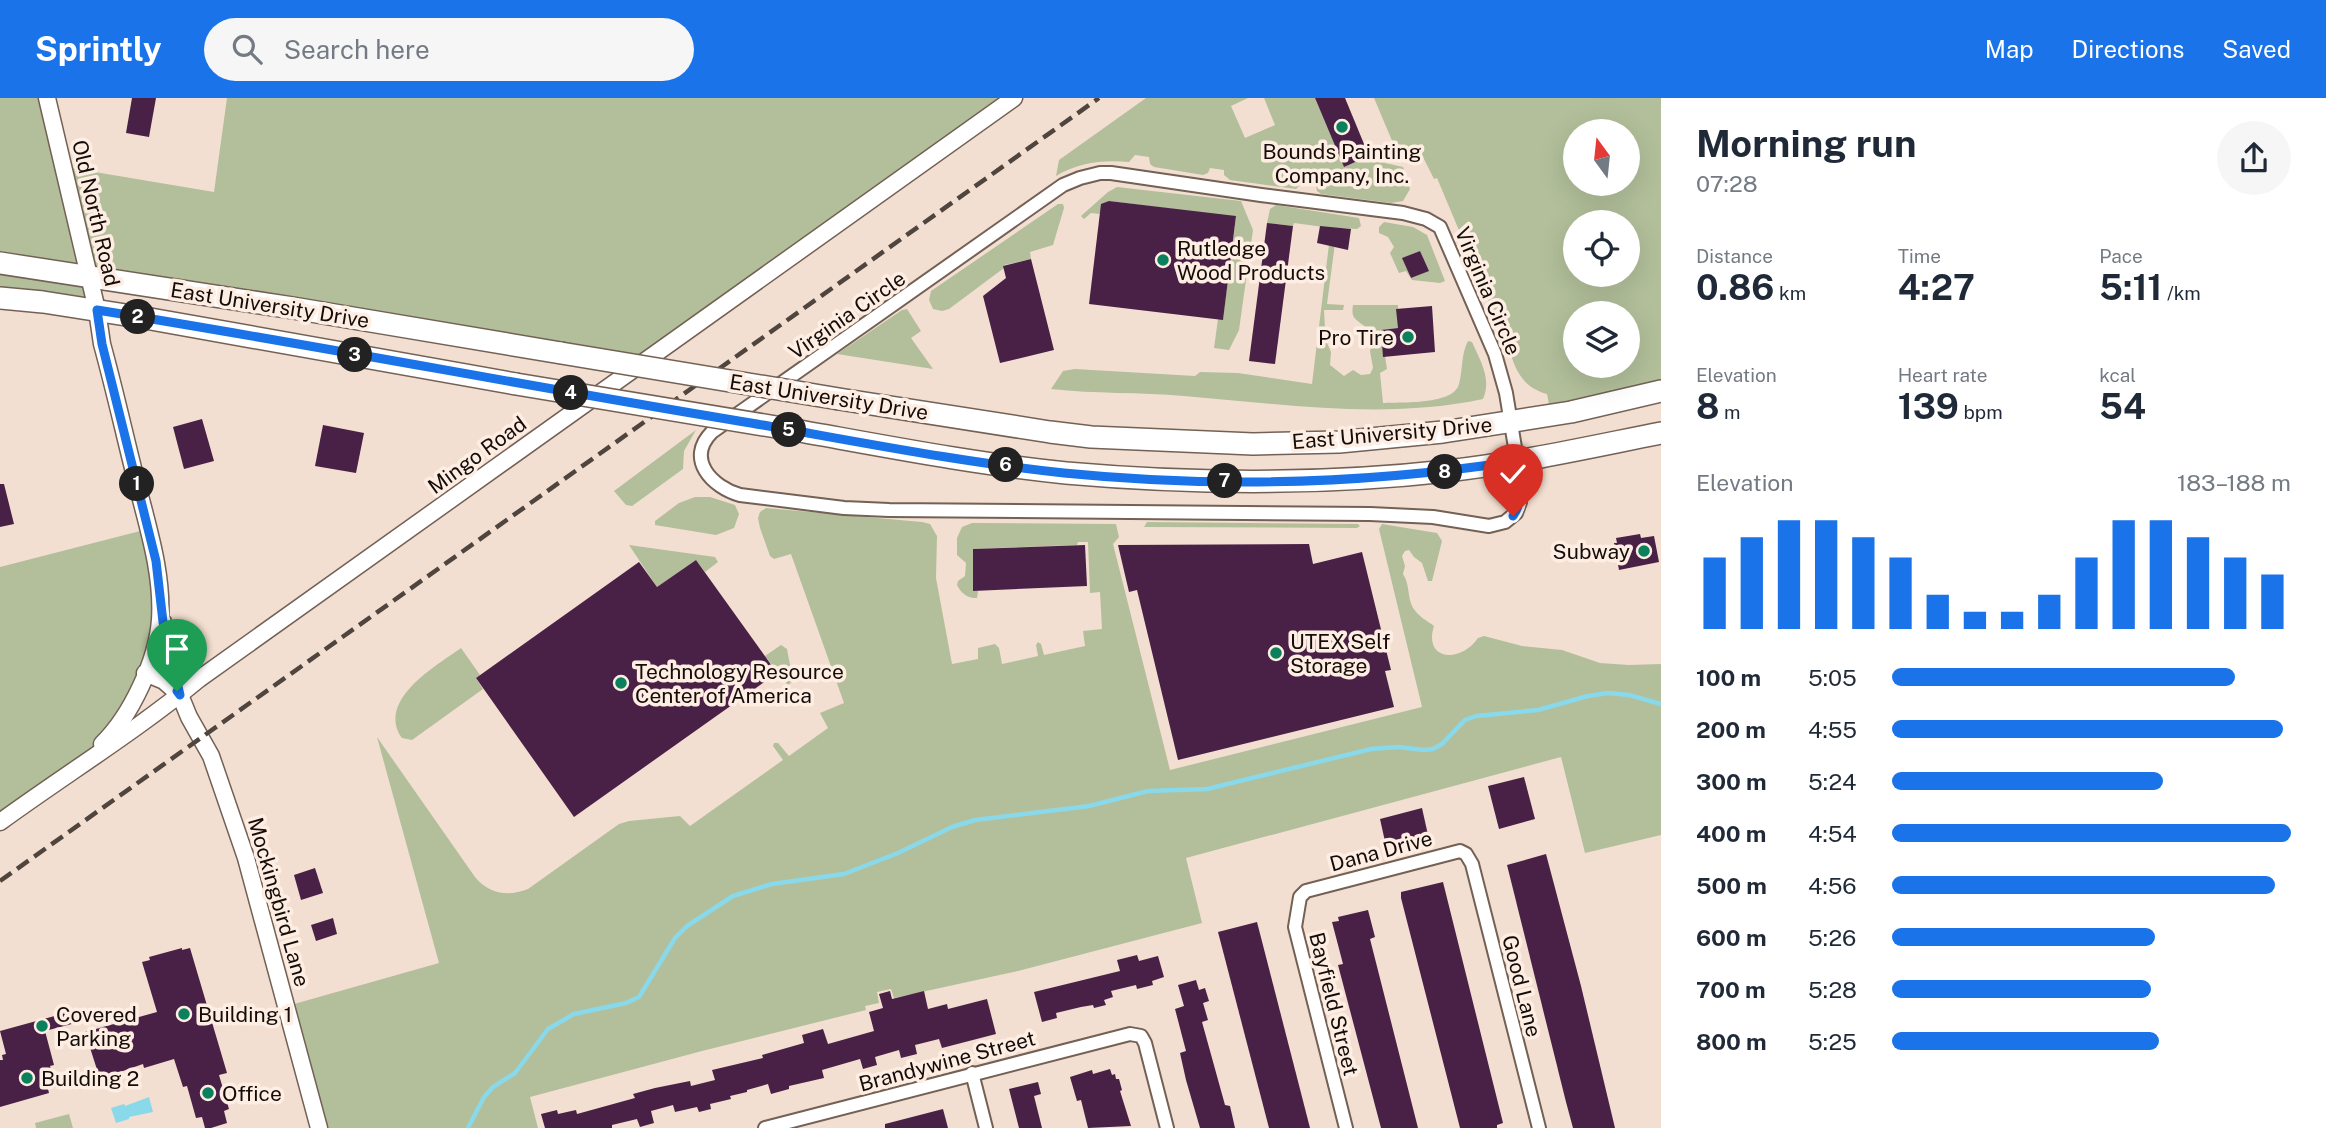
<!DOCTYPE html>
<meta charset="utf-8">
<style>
body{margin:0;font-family:"Public Sans",sans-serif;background:#f6f6f7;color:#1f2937;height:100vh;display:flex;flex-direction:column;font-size:26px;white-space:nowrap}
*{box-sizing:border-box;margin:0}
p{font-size:23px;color:#747a83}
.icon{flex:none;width:38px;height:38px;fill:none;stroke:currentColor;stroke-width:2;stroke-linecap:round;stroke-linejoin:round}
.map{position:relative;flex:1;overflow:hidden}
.panel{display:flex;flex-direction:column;background:#fff;width:665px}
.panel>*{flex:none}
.needle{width:46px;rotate:345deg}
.tools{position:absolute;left:1563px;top:21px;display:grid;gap:14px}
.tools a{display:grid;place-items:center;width:77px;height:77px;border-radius:50%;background:#fff;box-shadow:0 7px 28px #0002;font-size:35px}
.pin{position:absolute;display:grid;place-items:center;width:60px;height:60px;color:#fff;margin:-72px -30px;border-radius:50% 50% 50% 0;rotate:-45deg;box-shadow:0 0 7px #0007}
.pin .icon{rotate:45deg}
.km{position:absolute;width:35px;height:35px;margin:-18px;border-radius:50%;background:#222;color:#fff;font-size:19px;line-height:35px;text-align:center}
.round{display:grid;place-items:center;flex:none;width:74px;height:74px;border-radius:37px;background:#f6f6f7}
.head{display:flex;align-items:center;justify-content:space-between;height:119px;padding:0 35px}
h1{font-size:38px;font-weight:700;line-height:52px}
.metrics{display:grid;grid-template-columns:repeat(3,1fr);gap:10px;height:119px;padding:7px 35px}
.metrics div{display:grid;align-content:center}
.metrics b{font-size:35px;font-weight:700}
.metrics small{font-size:19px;font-weight:400}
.metrics p{font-size:19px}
.chart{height:196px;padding:14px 35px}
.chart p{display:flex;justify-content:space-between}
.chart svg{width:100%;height:126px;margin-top:7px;stroke:#1a73e8;stroke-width:6}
ul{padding:0 35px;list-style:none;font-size:23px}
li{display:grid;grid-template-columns:112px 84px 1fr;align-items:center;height:52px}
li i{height:18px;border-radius:9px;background:#1a73e8}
header{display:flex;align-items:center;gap:42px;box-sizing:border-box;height:98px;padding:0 35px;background:#1a73e8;color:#fff}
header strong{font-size:33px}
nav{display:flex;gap:38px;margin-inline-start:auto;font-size:24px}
.search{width:490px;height:63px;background:#f6f6f7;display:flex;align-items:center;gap:18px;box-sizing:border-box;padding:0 24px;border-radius:38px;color:#747a83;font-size:26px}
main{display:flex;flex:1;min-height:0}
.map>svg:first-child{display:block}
.green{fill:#b2bf9a;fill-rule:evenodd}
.water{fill:#89d9ea}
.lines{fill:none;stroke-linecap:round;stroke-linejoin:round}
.stream{stroke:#89d9ea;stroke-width:4.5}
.building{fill:#492146}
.minor-casing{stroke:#736155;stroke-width:16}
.tertiary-casing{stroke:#736155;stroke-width:19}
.primary-casing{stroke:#736155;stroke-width:24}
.minor{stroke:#fff;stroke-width:12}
.tertiary{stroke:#fff;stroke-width:16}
.primary{stroke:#fff;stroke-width:21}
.rail{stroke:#4f453e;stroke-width:4.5;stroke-dasharray:14 7;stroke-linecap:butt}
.primary-bridge-casing{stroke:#736155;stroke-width:24;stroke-linecap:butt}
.primary-bridge{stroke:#fff;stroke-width:21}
.route-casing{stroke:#fff;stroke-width:14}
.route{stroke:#1a73e8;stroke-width:9}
.poi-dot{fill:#0b805d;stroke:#feede2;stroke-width:2.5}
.labels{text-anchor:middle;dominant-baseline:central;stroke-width:7;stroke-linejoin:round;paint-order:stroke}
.poi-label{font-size:21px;fill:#130c08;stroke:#feede2;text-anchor:start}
.street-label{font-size:21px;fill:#130c08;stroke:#feede2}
</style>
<header>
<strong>Sprintly</strong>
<div class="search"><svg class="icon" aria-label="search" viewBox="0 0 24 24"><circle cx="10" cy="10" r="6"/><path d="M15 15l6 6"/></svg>Search here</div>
<nav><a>Map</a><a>Directions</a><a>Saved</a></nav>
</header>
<main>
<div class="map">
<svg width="1661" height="1030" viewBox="0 0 1661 1030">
<rect width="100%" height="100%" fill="#f3dfd1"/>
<!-- green -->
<g class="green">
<path d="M0,0H47L65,69L214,94L227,0H1014L637,268L89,178L97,212L0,200Z"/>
<path d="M1146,0H1248L1231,8L1245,40L1275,27L1264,0H1315L1344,69L1369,58L1372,62L1403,69L1410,91L1403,103L1391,105L1321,96L1317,93L1316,87L1302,85L1296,91L1230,82L1224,77V72L1210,70L1208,75L1203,77L1154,69L1150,66L1149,59L1135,57L1129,64C1102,62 1080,64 1056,78L1059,62Z"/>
<path d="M1374,0H1661V293L1551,317L1547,296C1523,289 1516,274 1509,251L1437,80L1434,81L1420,53L1411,58L1395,44L1393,45ZM1575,33H1628V86H1575ZM1575,124H1628V177H1575ZM1575,215H1628V268H1575Z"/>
<path d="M1117,89L1241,103L1253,132L1239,232L1229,252L1214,250L1218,221H1223L1236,119L1109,103L1100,116L1091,115L1084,121L1081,118L1108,94Z"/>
<path d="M1058,106H1063L1064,110L1053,147L1030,154L1031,161L1004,167V170L949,211L942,213L933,211L929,202L931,193Z"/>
<path d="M1276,107L1359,120L1361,128L1357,131L1337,130L1327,206L1344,207L1343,212H1324L1325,231L1340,237L1338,241H1329L1327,245L1331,254L1330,267L1344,278L1353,272L1361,277L1370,276L1373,270L1370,253L1373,242C1370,237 1368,230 1363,227C1354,220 1351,219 1353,207H1398V230L1381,232L1387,271L1380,275L1383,305C1401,304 1454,307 1459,286C1463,271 1461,256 1468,243L1472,244C1480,262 1492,281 1483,301C1385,322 1283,306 1184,298C1140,294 1095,296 1051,291L1063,273L1075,271L1195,278L1200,274L1238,275L1312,286L1331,130L1294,125L1293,128L1267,125L1270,111Z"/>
<path d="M1384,124L1413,129L1427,137L1445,183L1440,185L1412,182L1406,173L1399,175L1390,155L1394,149L1388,139L1379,135V129ZM1420,153L1428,173L1411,180L1403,160Z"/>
<path d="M907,211L921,233L911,240L933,271L837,256L902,212Z"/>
<path d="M696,332L684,353L683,371L632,408L626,407L614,393Z"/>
<path d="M695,399H710L735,407L739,416L734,430L716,437L655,427V423L679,405Z"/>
<path d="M766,410L922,424L930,426L937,438L936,480L952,566L978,561V550L995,546L999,550L1002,566L1038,558L1036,547L1038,544L1041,546L1044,557L1085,548L1083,533L1102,531L1100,494L1090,495L1088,444H1078L1077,447L973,451V493H978L977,500C968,501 961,495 957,487L958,483L965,478L966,465L957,457V440L962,429L972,425L1116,426L1119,439L1113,446L1170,672L1422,609L1379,431L1382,426L1437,435L1442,443L1432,483H1428L1422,465L1414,459L1409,452L1405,453L1402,458L1405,468L1403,476C1410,486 1407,499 1413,510C1419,519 1426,522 1434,528C1423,562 1460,566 1478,540L1484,538L1522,548L1562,552L1600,565L1629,567L1661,566V737L1585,755L1561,659L1186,760L1202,825L1018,873L894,900L891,891L877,894L879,905L865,908L866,912L702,953L530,999L538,1030H319L287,908L439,865L377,639L475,779C489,796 508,799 528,791L619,726L629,723L680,718L690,728L783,662L773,648L774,645H778L789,658L828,630L820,615L844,605L791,456L774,461L770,458L760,430L758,420L760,414Z"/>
<path d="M1147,424L1358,426L1360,428L1357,430L1144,429Z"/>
<path d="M148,431L156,463L155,545L106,642L0,722V469Z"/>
<path d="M629,447L715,459L718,464L705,474L696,462L657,489Z"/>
<path d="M781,547L787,551L793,583L788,587L765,558Z"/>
<path d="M461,550L480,577L476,580L483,591L412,642L402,640C376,602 436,568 461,550Z"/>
<path d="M69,1016L73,1030H36L35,1025Z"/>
</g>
<!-- water -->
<path class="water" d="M149,999L153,1014L129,1019V1021L116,1025L111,1010L124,1006L125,1008Z"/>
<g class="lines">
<!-- stream -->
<path class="stream" d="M468,1030L484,999L493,989L515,975L548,931L574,916L626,905L639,899L675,840L687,828L733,798L772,786L844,776L898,755L952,729L975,722L1089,708L1148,693L1207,691L1371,651L1398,649L1424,652L1433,651L1442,646L1465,622L1476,618L1538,612L1588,598L1608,595L1629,597L1661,606"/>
</g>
<!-- building -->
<g class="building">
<path d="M132,0H156L149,39L126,35Z"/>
<path d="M1315,0H1345L1369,58L1344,69Z"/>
<path d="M1109,103L1236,118L1223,222L1089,206L1101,106Z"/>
<path d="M1267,125L1293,128L1275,266L1249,263Z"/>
<path d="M1320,128L1351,131L1348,152L1317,145Z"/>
<path d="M1420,153L1429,173L1411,180L1402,160Z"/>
<path d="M1031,161L1054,252L1000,265L983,198L1006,180L1003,168Z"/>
<path d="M1432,208L1435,254L1383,259L1381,232L1398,230L1396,211Z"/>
<path d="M202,321L214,363L184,371L173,329Z"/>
<path d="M323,327L364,335L356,375L315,368Z"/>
<path d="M0,386H4L14,426L0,429Z"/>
<path d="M1640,436L1641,440L1654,438L1659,464L1619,472L1614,445H1617L1616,440Z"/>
<path d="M1309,446L1313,466L1362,454L1391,572L1385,573L1394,609L1178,662L1137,492L1129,494L1118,447Z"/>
<path d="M1085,447L1087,488L973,493V451Z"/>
<path d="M696,462L777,575L574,719L476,580L639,464L657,489Z"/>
<path d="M1524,679L1535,721L1499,731L1488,688Z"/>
<path d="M1422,710L1428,737L1386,748L1380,721Z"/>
<path d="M1546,756L1581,888L1615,1030H1573L1566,1004L1507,767Z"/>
<path d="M315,770L323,795L301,802L294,777Z"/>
<path d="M1443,784L1503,1025L1497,1027V1030H1460L1401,800V794Z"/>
<path d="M1368,812L1375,839L1370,841L1418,1030H1381L1338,867L1343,866L1332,824L1339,823L1338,819Z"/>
<path d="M333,820L337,836L316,843L311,827Z"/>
<path d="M1257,824L1274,890L1310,1030H1269L1218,834Z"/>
<path d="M182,850V852L190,850L227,975L219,977L229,1011L224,1013L227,1025L211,1030H205L202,1019L196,1020L187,988L183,989L174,961L144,970L143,966L100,981L85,934L157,914L142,864L150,862L149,859Z"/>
<path d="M1137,857L1139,863L1158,858L1164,879L1152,883L1153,887L1137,891L1136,887L1111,893L1113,899L1104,902L1106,907L1094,910L1093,907L1081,909L1056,915L1057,920L1042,924L1034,894L1120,873L1117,862Z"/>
<path d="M1196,882L1199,892L1205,890L1209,903L1203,905L1208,922L1202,924L1225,1007L1230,1008L1235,1030H1200L1186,982L1180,955L1186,953L1175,911L1184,908L1178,887Z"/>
<path d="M890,893L892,901L924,893L928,911L947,906L948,911L987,901L996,936L942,950L939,941L915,947L917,956L901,960L899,952L875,959L877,967L863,971L860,961L822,972L824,980L789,988V991L771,996L768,986L747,992V994L730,998L731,1001L710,1006L711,1011L699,1014L697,1009L675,1014L673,1007L651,1013L654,1025L640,1029L637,1021L612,1027V1030H545L541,1016L557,1012L558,1016L576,1012L577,1016L635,1000L633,996L655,990L690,983L691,988L715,982L712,972L763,960L762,957L804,945L802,937L823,931L828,946L874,933L869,914L883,910L879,896Z"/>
<path d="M80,911L83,923L45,933L54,967L50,968L56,989L48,991L49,995L0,1009V962H3L2,957L6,956L0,933Z"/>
<path d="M1110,971L1112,977L1115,976L1116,981H1119L1122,992L1120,993L1131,1028L1088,1030L1081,1002L1077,1003L1070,979L1092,972L1093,976Z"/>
<path d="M1038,984L1041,996L1034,998L1042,1030H1019L1009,991Z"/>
<path d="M943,1011L948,1030H885V1026Z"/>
</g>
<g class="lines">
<defs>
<g id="minor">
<path d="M1100,75H1111L1261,97L1403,115L1426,121L1440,129L1495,256L1506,295L1521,386L1520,404L1516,415L1505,424L1489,428L1433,419L1370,416L889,412L844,410L740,397C712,389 685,361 712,334L1063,87L1080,80Z"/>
<path d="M972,975L986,1030"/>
<path d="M765,1030L1130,936L1141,938L1145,945L1167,1030"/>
<path d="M1346,1030L1295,829L1300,799L1306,793L1460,753L1466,756L1472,766L1539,1030"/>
</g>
<g id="tertiary">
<path d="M47,0L97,212L102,246C115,293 125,339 137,386C148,430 163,476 160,522C157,562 131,618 102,646"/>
<path d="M163,524L180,597"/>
<path d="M145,575L164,583L180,597L189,619L211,658L246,760L319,1030"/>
<path d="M0,724C66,676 136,633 199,581L1014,0"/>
</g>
<g id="primary">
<path d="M0,165L293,210L561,255"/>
<path d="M0,200L43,204L145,220L516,286"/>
<path d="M839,301L1050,334L1091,339L1253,346L1339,344L1443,334L1571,314L1661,293"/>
<path d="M794,332C884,348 975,366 1066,375C1192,386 1322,387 1447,373C1519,365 1590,349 1661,335"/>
</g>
</defs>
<!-- minor casing -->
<use href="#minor" class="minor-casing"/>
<!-- tertiary casing -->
<use href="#tertiary" class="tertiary-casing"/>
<!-- primary casing -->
<use href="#primary" class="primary-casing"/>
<!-- minor -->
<use href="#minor" class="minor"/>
<!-- tertiary -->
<use href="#tertiary" class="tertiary"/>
<!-- primary -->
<use href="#primary" class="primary"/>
<!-- rail -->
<path class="rail" d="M0,783L1099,0"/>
<defs>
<g id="primary-bridge">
<path d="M561,255L839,301"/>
<path d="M516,286L794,332"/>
</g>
</defs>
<!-- primary-bridge casing -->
<use href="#primary-bridge" class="primary-bridge-casing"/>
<!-- primary-bridge -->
<use href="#primary-bridge" class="primary-bridge"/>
</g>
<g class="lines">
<defs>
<path id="route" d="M177,593L180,597L163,524L156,463L102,246L97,212C315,247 532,289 751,325C855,343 959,364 1064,375C1214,390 1368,386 1517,363C1520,383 1525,401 1513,418"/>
</defs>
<!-- route casing -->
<use href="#route" class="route-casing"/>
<!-- route -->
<use href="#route" class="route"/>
</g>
<!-- markers -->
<g class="poi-dot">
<circle cx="1342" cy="29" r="7"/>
<circle cx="1163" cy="162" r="7"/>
<circle cx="1408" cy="239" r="7"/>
<circle cx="1644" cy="453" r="7"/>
<circle cx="1276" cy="555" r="7"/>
<circle cx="621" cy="585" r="7"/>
<circle cx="184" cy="916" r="7"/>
<circle cx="42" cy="928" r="7"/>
<circle cx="27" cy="980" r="7"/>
<circle cx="208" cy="995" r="7"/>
</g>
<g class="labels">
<!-- poi labels -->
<g class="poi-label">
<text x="1342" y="53" text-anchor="middle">Bounds Painting<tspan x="1342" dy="24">Company, Inc.</tspan></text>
<text x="1177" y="150">Rutledge<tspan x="1177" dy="24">Wood Products</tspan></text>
<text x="1394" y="239" text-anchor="end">Pro Tire</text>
<text x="1630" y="453" text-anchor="end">Subway</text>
<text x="1290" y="543">UTEX Self<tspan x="1290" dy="24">Storage</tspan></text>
<text x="635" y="573">Technology Resource<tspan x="635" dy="24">Center of America</tspan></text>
<text x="56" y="916">Covered<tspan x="56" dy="24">Parking</tspan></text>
<text x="198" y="916">Building 1</text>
<text x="41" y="980">Building 2</text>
<text x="222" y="995">Office</text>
</g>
<!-- street labels -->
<g class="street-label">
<text transform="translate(96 115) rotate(77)">Old North Road</text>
<text transform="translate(1488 193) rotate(67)">Virginia Circle</text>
<text transform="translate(270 207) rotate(9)">East University Drive</text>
<text transform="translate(847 217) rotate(-35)">Virginia Circle</text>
<text transform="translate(829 299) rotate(9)">East University Drive</text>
<text transform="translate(1392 335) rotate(-5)">East University Drive</text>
<text transform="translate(477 357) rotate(-36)">Mingo Road</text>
<text transform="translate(1381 753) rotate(-15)">Dana Drive</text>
<text transform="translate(279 804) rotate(74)">Mockingbird Lane</text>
<text transform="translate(1522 888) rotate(76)">Good Lane</text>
<text transform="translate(1334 906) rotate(76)">Bayfield Street</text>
<text transform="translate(947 963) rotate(-15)">Brandywine Street</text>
</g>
</g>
</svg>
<div class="tools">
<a><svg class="needle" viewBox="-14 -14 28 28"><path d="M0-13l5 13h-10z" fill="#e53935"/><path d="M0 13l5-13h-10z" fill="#747a83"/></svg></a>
<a><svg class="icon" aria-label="locate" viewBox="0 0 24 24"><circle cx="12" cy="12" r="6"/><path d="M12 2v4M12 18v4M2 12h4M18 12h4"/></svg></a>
<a><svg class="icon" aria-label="layers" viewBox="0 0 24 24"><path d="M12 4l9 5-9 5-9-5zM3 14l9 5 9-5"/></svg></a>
</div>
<div class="pin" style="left:177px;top:593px;background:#1e9e55"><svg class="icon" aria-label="arrive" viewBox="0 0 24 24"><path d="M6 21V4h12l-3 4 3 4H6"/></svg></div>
<div class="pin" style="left:1513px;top:418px;background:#d93025"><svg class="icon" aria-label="check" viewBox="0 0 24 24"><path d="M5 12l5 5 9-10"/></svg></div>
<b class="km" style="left:137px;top:386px">1</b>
<b class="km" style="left:138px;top:219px">2</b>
<b class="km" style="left:355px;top:257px">3</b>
<b class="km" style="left:571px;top:295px">4</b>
<b class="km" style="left:789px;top:332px">5</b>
<b class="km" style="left:1006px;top:367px">6</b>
<b class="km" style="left:1225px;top:383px">7</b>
<b class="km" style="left:1445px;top:374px">8</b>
</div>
<section class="panel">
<div class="head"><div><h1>Morning run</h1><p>07:28</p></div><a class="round"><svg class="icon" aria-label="share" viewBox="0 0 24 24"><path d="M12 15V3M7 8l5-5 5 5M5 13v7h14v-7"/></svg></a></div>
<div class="metrics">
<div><p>Distance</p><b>0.86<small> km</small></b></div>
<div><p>Time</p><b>4:27</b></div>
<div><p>Pace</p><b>5:11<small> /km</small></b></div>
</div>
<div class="metrics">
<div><p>Elevation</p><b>8<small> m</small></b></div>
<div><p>Heart rate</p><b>139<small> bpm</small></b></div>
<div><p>kcal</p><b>54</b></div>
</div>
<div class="chart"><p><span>Elevation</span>183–188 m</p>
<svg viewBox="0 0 160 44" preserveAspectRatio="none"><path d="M5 44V19M15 44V12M25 44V6M35 44V6M45 44V12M55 44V19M65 44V32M75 44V38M85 44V38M95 44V32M105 44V19M115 44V6M125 44V6M135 44V12M145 44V19M155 44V25"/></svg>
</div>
<ul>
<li><b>100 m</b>5:05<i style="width:86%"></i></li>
<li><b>200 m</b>4:55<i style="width:98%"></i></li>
<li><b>300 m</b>5:24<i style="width:68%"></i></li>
<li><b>400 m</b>4:54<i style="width:100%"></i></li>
<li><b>500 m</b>4:56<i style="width:96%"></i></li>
<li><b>600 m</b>5:26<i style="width:66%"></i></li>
<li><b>700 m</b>5:28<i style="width:65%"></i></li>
<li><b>800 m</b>5:25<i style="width:67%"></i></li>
</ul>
</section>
</main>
